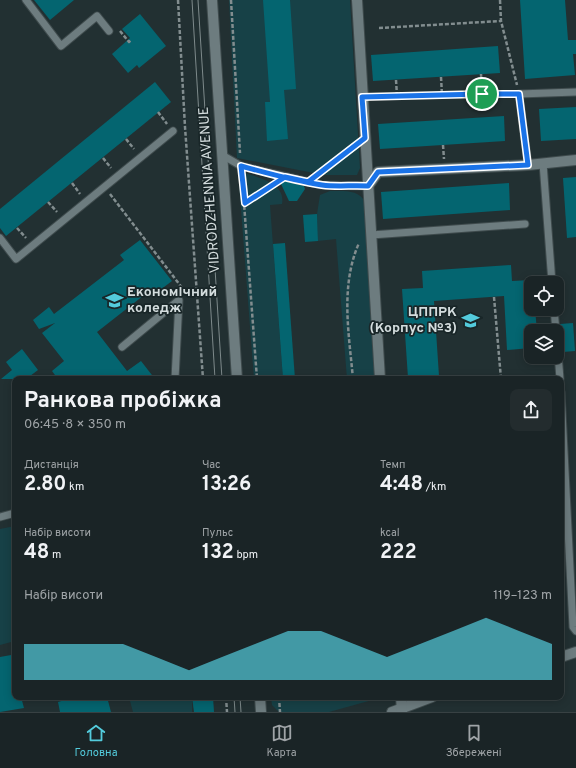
<!DOCTYPE html>
<html lang="uk">
<meta charset="utf-8">
<style>
body{margin:0;font-family:Overpass,sans-serif;background:#232c2e;color:#f1f3f6;height:100vh;display:flex;flex-direction:column;font-size:15px;white-space:nowrap}
*{box-sizing:border-box;margin:0}
p{font-size:13px;color:#9fa4a7}
.icon{flex:none;width:22px;height:22px;fill:none;stroke:currentColor;stroke-width:2;stroke-linecap:round;stroke-linejoin:round}
.map{position:relative;flex:1;overflow:hidden}
.drawer{position:absolute;left:12px;top:376px;width:552px;height:324px;display:flex;flex-direction:column;background:#1a2426;border-radius:8px;box-shadow:0 2px 10px #0003,0 0 0 1px #384143}
.drawer>*{flex:none}
.buttons{position:absolute;left:524px;top:276px;display:grid;gap:8px}
.buttons a{display:grid;place-items:center;width:40px;height:40px;border-radius:8px;background:#1a2426;box-shadow:0 2px 10px #0003,0 0 0 1px #384143;font-size:20px}
.pin{position:absolute;display:grid;place-items:center;width:34px;height:34px;color:#fff;margin:-17px;border:2px solid #fff;border-radius:50%;box-shadow:0 1px 4px #0007}
.round{display:grid;place-items:center;flex:none;width:42px;height:42px;border-radius:8px;background:#232c2e}
.overview{display:flex;align-items:center;justify-content:space-between;height:68px;padding:0 12px}
h1{font-size:22px;font-weight:700;line-height:30px}
.stats{display:grid;grid-template-columns:repeat(3,1fr);gap:6px;height:68px;padding:4px 12px}
.stats div{display:grid;align-content:center}
.stats b{font-size:20px;font-weight:700}
.stats small{font-size:11px;font-weight:400}
.stats p{font-size:11px}
.chart{height:112px;padding:8px 12px}
.chart p{display:flex;justify-content:space-between}
.chart svg{width:100%;height:72px;margin-top:4px;fill:#53cbdc;opacity:.7}
.tab-bar{display:flex;justify-content:space-around;align-items:center;height:56px;border-top:1px solid #384143;background:#1a2426;font-size:11px;color:#9fa4a7}
.tab-bar a{display:grid;justify-items:center;gap:2px}
.tab-bar .active{color:#53cbdc}
.map>svg:first-child{display:block}
.green{fill:#174147}
.building{fill:#046570}
.lines{fill:none;stroke-linecap:round;stroke-linejoin:round}
.service-casing{stroke:#3f4b4d;stroke-width:9}
.minor-casing{stroke:#3f4b4d;stroke-width:12}
.tertiary-casing{stroke:#3f4b4d;stroke-width:12}
.secondary-casing{stroke:#3f4b4d;stroke-width:12}
.path{stroke:#828d8f;stroke-width:2.5;stroke-dasharray:4 2;stroke-linecap:butt}
.service{stroke:#6d7c7f;stroke-width:7}
.minor{stroke:#6d7c7f;stroke-width:10}
.tertiary{stroke:#6d7c7f;stroke-width:10}
.secondary{stroke:#6d7c7f;stroke-width:10}
.tram{stroke:#7e8a8b;stroke-width:1}
.route-casing{stroke:#fff;stroke-width:8}
.route{stroke:#1a73e8;stroke-width:5}
.labels{text-anchor:middle;dominant-baseline:central;stroke-width:3.5;stroke-linejoin:round;paint-order:stroke}
.street-label{font-size:14px;fill:#d4ddde;stroke:#192628}
.poi-label{font-size:14px;font-weight:bold;fill:#d4ddde;stroke:#192628;text-anchor:start}
</style>
<div class="map">
<svg width="576" height="712" viewBox="0 0 576 712">
<rect width="100%" height="100%" fill="#223032"/>
<!-- green -->
<g class="green">
<path d="M229,0H350L360,168L357,175H324L237,158Z"/>
<path d="M245,173C259,178 286,183 282,204L270,205L283,379H254L239,183V177Z"/>
<path d="M330,191C343,191 359,189 365,202L377,379H347L336,239L318,241L317,214L320,195Z"/>
<path d="M15,526V641L0,645V529Z"/>
<path d="M129,697H192V712H133Z"/>
<path d="M271,697H383L329,712H279L272,705Z"/>
</g>
<!-- building -->
<g class="building">
<path d="M34,0H74L50,20Z"/>
<path d="M263,0H290L296,89L284,90L288,139L267,141L265,102H270Z"/>
<path d="M520,0H565L568,40H576V54H573L575,75L525,79Z"/>
<path d="M140,14L166,46L139,68L137,65L128,73L112,54L130,38L122,29Z"/>
<path d="M498,46L500,73L373,81L371,55Z"/>
<path d="M155,82L171,102L6,236L0,228V209Z"/>
<path d="M576,107V139L541,141L539,109Z"/>
<path d="M504,116L505,141L380,149L378,124Z"/>
<path d="M576,177V237L567,238L563,178Z"/>
<path d="M284,181L304,186L305,189L297,201H289L281,184Z"/>
<path d="M509,183L510,210L383,219L381,192Z"/>
<path d="M317,214L318,241L305,242L303,215Z"/>
<path d="M140,240L172,281L152,296L148,292L97,332L127,371L141,361L155,379H58L52,371L64,361L42,333L55,323L39,329L33,320L49,307L54,314L124,260L120,255Z"/>
<path d="M285,243L295,379H283L273,244Z"/>
<path d="M511,265L512,281L531,280V309H535L537,331H531V348L507,350L504,296L434,301L439,376L408,378L402,289L423,288L422,271Z"/>
<path d="M573,323L575,351L563,352L560,324Z"/>
<path d="M22,349L38,370L26,379H1L12,370L6,362Z"/>
<path d="M11,655L15,671V697H21L24,708L0,712V657Z"/>
<path d="M75,697H107L111,712H60L58,702Z"/>
<path d="M192,697H213L214,712H194Z"/>
</g>
<g class="lines">
<defs>
<g id="service">
<path d="M26,0L61,46L97,16L109,31"/>
<path d="M222,155L241,166L322,185L368,186"/>
<path d="M543,163L552,283"/>
<path d="M528,165L519,94L576,92"/>
<path d="M371,235L525,224"/>
<path d="M0,238L16,259L173,131"/>
<path d="M554,309L556,331"/>
<path d="M557,341L560,379"/>
<path d="M122,347L179,300L175,379"/>
<path d="M561,392L573,627L576,631"/>
<path d="M0,517L15,513"/>
</g>
<path id="minor" d="M368,186L378,172L528,165L576,160"/>
<g id="tertiary">
<path d="M561,657L576,652"/>
<path d="M392,712L432,697"/>
</g>
<g id="secondary">
<path d="M212,0L237,379"/>
<path d="M357,0L380,379"/>
<path d="M260,697L261,712"/>
<path d="M401,697L402,712"/>
</g>
</defs>
<!-- service casing -->
<use href="#service" class="service-casing"/>
<!-- minor casing -->
<use href="#minor" class="minor-casing"/>
<!-- tertiary casing -->
<use href="#tertiary" class="tertiary-casing"/>
<!-- secondary casing -->
<use href="#secondary" class="secondary-casing"/>
<!-- path -->
<g class="path">
<path d="M178,0L185,127L203,379"/>
<path d="M231,0L240,153"/>
<path d="M500,0L501,21L517,85"/>
<path d="M379,28L501,21"/>
<path d="M120,31L129,42L131,40"/>
<path d="M481,74L482,95"/>
<path d="M441,77L442,95"/>
<path d="M396,80L397,96"/>
<path d="M374,96L509,94"/>
<path d="M158,112L167,124"/>
<path d="M126,139L134,149"/>
<path d="M443,145L444,159"/>
<path d="M103,158L111,168"/>
<path d="M318,174L354,147"/>
<path d="M242,176L257,379"/>
<path d="M72,183L80,194"/>
<path d="M110,194L183,289"/>
<path d="M48,202L57,212"/>
<path d="M245,203L273,184"/>
<path d="M17,228L26,238"/>
<path d="M494,297L501,379"/>
<path d="M353,379C349,334 340,286 359,243"/>
<path d="M226,697L227,712"/>
<path d="M279,697L280,712"/>
</g>
<!-- service -->
<use href="#service" class="service"/>
<!-- minor -->
<use href="#minor" class="minor"/>
<!-- tertiary -->
<use href="#tertiary" class="tertiary"/>
<!-- secondary -->
<use href="#secondary" class="secondary"/>
<!-- tram -->
<g class="tram">
<path d="M192,0L215,379"/>
<path d="M198,0L222,379"/>
<path d="M234,697L235,712"/>
<path d="M240,697L241,712"/>
</g>
</g>
<g class="lines">
<defs>
<path id="route" d="M482,94L362,97L365,138L308,182L285,177L245,203L241,166C267,173 295,181 322,185C337,187 353,185 368,186L378,172L528,165L519,94H482"/>
</defs>
<!-- route casing -->
<use href="#route" class="route-casing"/>
<!-- route -->
<use href="#route" class="route"/>
</g>
<!-- icons -->
<defs>
<symbol id="university-bare" viewBox="-9 -9 18 18"><path d="M0-5L7-2L0 1L-7-2ZM-4 1L0 2.5L4 1V4Q0 6-4 4Z" fill="#53cbdc" stroke="#192628" stroke-width="2.5" paint-order="stroke"/></symbol>
</defs>
<g fill-rule="evenodd">
<use href="#university-bare" x="102" y="288" width="25" height="25"/>
<use href="#university-bare" x="458" y="308" width="25" height="25"/>
</g>
<g class="labels">
<!-- street labels -->
<g class="street-label">
<text transform="translate(210 190) rotate(-94)">VIDRODZHENNIA AVENUE</text>
</g>
<!-- poi labels -->
<g class="poi-label">
<text x="127" y="292">Економічний<tspan x="127" dy="16">коледж</tspan></text>
<text x="457" y="312" text-anchor="end">ЦППРК<tspan x="457" dy="16">(Корпус №3)</tspan></text>
</g>
</g>
</svg>
<div class="buttons">
<a><svg class="icon" aria-label="locate" viewBox="0 0 24 24"><circle cx="12" cy="12" r="6"/><path d="M12 2v4M12 18v4M2 12h4M18 12h4"/></svg></a>
<a><svg class="icon" aria-label="layers" viewBox="0 0 24 24"><path d="M12 4l9 5-9 5-9-5zM3 14l9 5 9-5"/></svg></a>
</div>
<div class="pin" style="left:482px;top:94px;background:#1e9e55"><svg class="icon" aria-label="arrive" viewBox="0 0 24 24"><path d="M6 21V4h12l-3 4 3 4H6"/></svg></div>
<section class="drawer">
<div class="overview"><div><h1>Ранкова пробіжка</h1><p>06:45 · 8 × 350 m</p></div><a class="round"><svg class="icon" aria-label="share" viewBox="0 0 24 24"><path d="M12 15V3M7 8l5-5 5 5M5 13v7h14v-7"/></svg></a></div>
<div class="stats">
<div><p>Дистанція</p><b>2.80<small> km</small></b></div>
<div><p>Час</p><b>13:26</b></div>
<div><p>Темп</p><b>4:48<small> /km</small></b></div>
</div>
<div class="stats">
<div><p>Набір висоти</p><b>48<small> m</small></b></div>
<div><p>Пульс</p><b>132<small> bpm</small></b></div>
<div><p>kcal</p><b>222</b></div>
</div>
<div class="chart"><p><span>Набір висоти</span>119–123 m</p>
<svg viewBox="0 0 160 44" preserveAspectRatio="none"><path d="M0 44V22L10 22L20 22L30 22L40 30L50 38L60 30L70 22L80 14L90 14L100 22L110 30L120 22L130 14L140 6L150 14L160 22V44z"/></svg>
</div>
</section>
</div>
<nav class="tab-bar">
<a class="active"><svg class="icon" aria-label="home" viewBox="0 0 24 24"><path d="M3 11l9-7 9 7M6 9v11h12V9"/></svg>Головна</a>
<a><svg class="icon" aria-label="map" viewBox="0 0 24 24"><path d="M3 6l6-2 6 2 6-2v14l-6 2-6-2-6 2zM9 4v14M15 6v14"/></svg>Карта</a>
<a><svg class="icon" aria-label="saved" viewBox="0 0 24 24"><path d="M7 4h10v16l-5-4-5 4z"/></svg>Збережені</a>
</nav>
